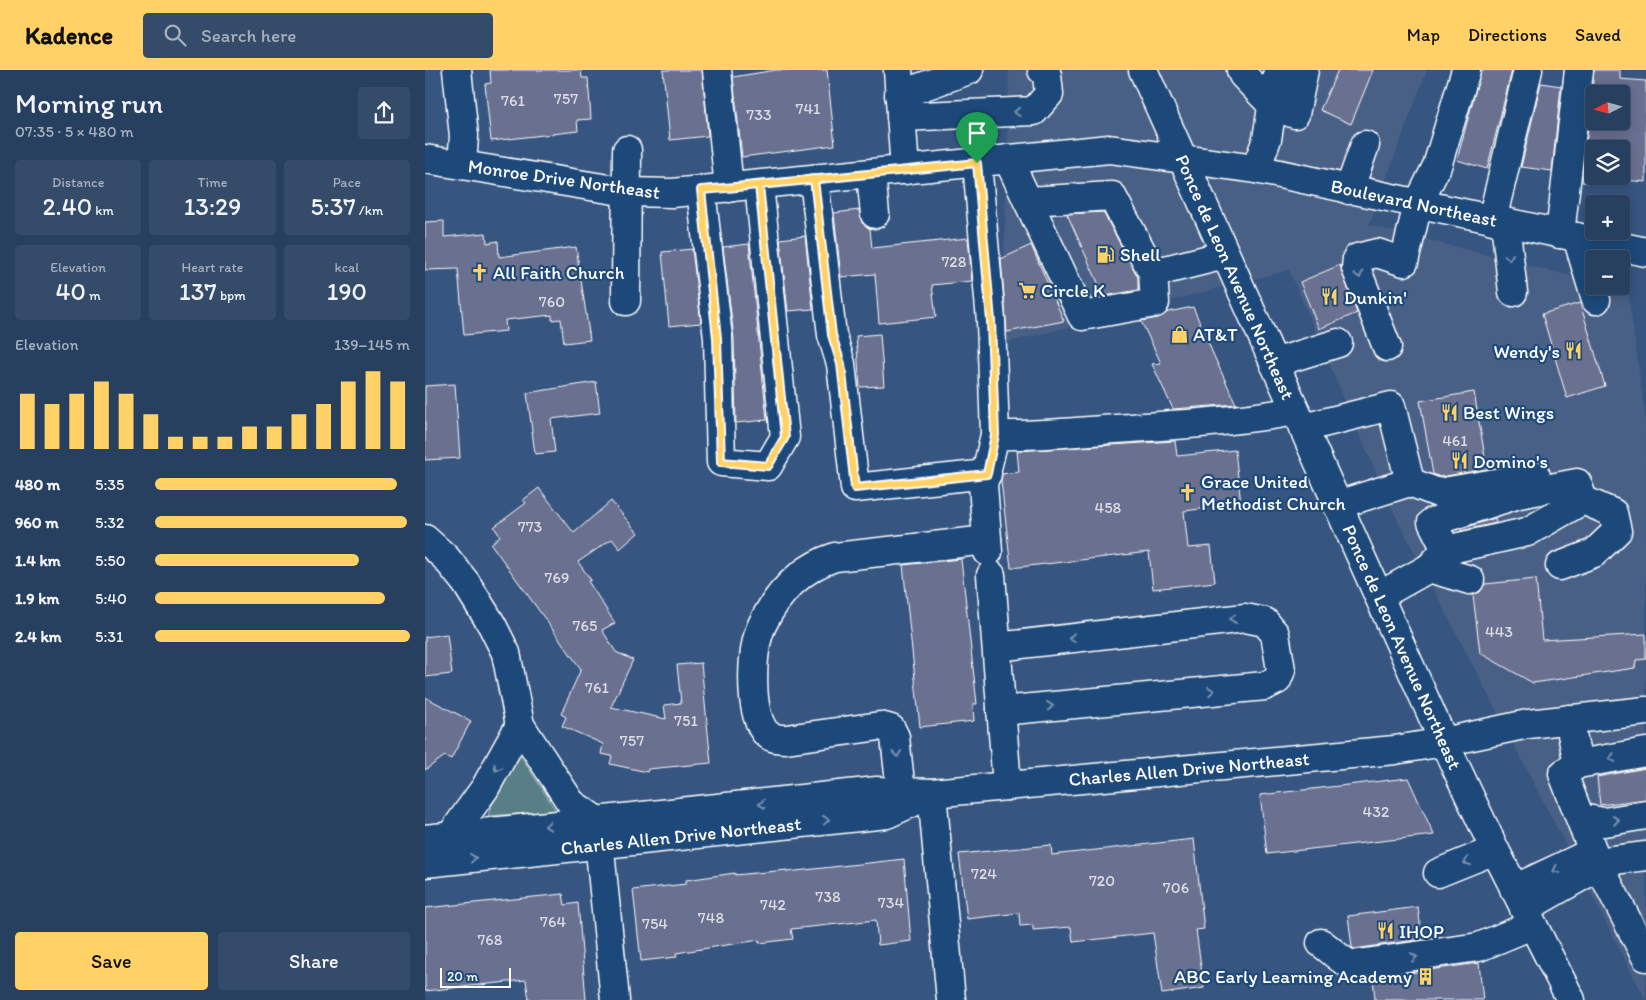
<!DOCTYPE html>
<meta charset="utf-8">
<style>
body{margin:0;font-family:Itim,sans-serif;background:#344b69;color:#f1f3f6;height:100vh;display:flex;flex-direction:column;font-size:19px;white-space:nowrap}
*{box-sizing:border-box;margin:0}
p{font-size:16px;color:#a5afbd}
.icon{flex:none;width:28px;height:28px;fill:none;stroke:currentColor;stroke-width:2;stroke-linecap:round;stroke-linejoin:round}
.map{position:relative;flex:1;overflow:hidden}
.sheet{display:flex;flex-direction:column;background:#284060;width:425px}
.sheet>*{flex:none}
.needle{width:32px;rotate:264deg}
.fabs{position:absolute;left:1160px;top:15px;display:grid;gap:10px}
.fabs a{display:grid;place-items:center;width:45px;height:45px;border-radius:5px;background:#284060;box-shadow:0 2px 12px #0003,0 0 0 1px #445975;font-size:25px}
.scale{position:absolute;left:15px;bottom:12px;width:71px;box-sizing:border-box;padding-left:5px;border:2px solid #fff;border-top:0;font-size:14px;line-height:18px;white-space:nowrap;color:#fff;-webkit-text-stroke:4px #1f4a7a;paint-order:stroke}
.pin{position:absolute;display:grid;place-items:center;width:42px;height:42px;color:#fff;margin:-51px -21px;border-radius:50% 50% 50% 0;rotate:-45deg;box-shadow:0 0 5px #0007}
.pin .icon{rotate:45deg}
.round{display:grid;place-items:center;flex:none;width:52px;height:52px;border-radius:5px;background:#344b69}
.headline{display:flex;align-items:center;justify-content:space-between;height:85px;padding:0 15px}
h1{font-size:28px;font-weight:600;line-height:38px}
.figures{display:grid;grid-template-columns:repeat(3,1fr);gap:8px;height:85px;padding:5px 15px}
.figures div{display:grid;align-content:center;border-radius:5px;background:#344b69;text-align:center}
.figures b{font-size:25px;font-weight:600}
.figures small{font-size:14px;font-weight:400}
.figures p{font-size:14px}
.chart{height:140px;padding:10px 15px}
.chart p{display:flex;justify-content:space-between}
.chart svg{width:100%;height:90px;margin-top:5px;stroke:#ffd166;stroke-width:6}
.primary-button{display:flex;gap:10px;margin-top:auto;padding:10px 15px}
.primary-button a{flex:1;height:58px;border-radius:5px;background:#ffd166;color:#111;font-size:20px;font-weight:600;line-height:58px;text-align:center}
.primary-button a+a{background:#344b69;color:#f1f3f6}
ul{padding:0 15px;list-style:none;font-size:16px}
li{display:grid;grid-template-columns:80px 60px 1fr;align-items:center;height:38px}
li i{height:12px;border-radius:6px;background:#ffd166}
header{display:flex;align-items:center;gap:30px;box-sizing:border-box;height:70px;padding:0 25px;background:#ffd166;color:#111}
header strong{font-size:24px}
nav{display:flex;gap:28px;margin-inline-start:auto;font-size:18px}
.search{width:350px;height:45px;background:#344b69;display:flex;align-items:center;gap:12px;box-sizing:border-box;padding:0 18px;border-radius:5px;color:#a5afbd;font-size:19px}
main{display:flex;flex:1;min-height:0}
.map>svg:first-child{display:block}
.built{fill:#4a6086}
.green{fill:#597f85;stroke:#acbfc2}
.building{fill:#6a708f;stroke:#fff;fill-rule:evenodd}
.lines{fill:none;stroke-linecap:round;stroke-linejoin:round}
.minor-casing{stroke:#fff;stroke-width:31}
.major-casing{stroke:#fff;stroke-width:31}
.highway-casing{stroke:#fff;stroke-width:31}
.minor{stroke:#1f4a7a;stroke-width:28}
.major{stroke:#1f4a7a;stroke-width:28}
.highway{stroke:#1f4a7a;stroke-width:28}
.oneway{stroke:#7992af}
.route-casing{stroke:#fff;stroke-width:10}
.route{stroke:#ffd166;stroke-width:6}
.labels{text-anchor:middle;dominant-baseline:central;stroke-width:4.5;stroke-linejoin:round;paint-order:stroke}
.number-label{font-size:16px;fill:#dadbe3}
.street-label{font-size:19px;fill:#fff;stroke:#1f4a7a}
.poi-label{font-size:19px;fill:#fff;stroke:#1f4a7a;text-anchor:start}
</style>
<header>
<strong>Kadence</strong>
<div class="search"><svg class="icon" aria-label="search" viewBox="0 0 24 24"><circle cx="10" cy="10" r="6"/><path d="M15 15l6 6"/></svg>Search here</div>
<nav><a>Map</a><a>Directions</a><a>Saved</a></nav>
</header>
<main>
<section class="sheet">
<div class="headline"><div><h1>Morning run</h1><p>07:35 · 5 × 480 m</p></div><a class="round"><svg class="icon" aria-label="share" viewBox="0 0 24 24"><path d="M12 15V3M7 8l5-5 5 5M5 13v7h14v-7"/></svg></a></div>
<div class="figures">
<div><p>Distance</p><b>2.40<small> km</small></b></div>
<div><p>Time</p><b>13:29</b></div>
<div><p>Pace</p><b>5:37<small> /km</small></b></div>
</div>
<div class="figures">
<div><p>Elevation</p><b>40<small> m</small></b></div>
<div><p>Heart rate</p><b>137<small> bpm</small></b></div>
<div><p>kcal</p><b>190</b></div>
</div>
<div class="chart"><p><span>Elevation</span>139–145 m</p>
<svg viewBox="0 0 160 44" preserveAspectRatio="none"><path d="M5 44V17M15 44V22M25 44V17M35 44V11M45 44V17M55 44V27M65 44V38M75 44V38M85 44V38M95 44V33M105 44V33M115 44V27M125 44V22M135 44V11M145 44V6M155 44V11"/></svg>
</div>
<ul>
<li><b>480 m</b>5:35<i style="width:95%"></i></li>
<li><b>960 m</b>5:32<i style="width:99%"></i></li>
<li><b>1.4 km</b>5:50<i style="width:80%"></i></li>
<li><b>1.9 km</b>5:40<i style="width:90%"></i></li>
<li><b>2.4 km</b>5:31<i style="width:100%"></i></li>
</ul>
<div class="primary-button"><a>Save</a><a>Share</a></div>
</section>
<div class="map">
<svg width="1221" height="930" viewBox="0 0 1221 930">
<rect width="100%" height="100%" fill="#365580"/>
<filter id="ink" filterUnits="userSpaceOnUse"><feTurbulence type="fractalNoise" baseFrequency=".02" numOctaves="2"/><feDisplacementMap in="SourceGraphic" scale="10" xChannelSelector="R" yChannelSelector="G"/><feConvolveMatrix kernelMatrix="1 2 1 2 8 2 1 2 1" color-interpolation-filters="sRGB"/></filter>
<g filter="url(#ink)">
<!-- built -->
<path class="built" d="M584,0H1002L944,155L1169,212V216H1184L1203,221L1221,353V930L963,431L864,200L577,274Z"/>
<!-- green -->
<path class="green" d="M94,683L131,741L63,746L65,739Z"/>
<!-- building -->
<g class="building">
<path d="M65,0H156L157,8H163L166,49L152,50L153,61L66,71L60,14L66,13Z"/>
<path d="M238,0H277L283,66L245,70Z"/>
<path d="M351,0H402L410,75L317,87L308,7Z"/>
<path d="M913,0H948L926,54L895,40Z"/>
<path d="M1056,0H1087L1062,99L1032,90Z"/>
<path d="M1169,0H1195V9L1221,11V112L1187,109V114L1157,112ZM1169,24H1196V51H1169ZM1169,79H1196V106H1169Z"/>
<path d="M1116,13L1136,16L1127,101L1096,97Z"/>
<path d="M434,140L437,153L445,159L447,178L543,168L547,211L507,215L511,247L454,253L450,204L416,207L409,143Z"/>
<path d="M678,142L713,207V220L679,226L642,144Z"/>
<path d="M19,151V167L61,163L62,173L73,171L74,187L151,177L165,270L139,273L136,249L127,250V245L80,250L81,261L39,265L33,199L0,200V152Z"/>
<path d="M380,166L388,239L363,241L355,169Z"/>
<path d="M324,174L342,350L311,353L309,268L298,177Z"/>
<path d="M606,175L639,251L582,262L576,189Z"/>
<path d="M267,179L276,253L244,256L237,182Z"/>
<path d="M915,195L932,243L894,259L875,212Z"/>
<path d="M1155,233L1180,316L1142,328L1117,244Z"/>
<path d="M768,237L789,286L811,334L748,339L727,294L736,293L716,251L733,248L743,242Z"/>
<path d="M455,264L459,316L435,317L431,266Z"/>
<path d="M171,312L175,343L126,349L130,382L110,384L102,323Z"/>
<path d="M30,314L35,388L0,390V316Z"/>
<path d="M1049,322L1062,399L1015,407L1008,404L995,331Z"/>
<path d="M750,371L752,386L810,380L816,434L759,441L763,478L786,476L790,512L728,519L724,482L586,498L576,411L577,404L594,402L592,381Z"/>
<path d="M114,418L149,463L186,431L213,463L195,479L187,469L153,492L166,510L163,511L190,553L177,560L191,582L208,590L186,637L241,649L239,635L256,633L252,595L276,593L286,693L223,699L222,702L185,694L187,686L176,684L178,674L137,656L141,647L136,644L156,599L66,474L75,466L69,457L101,433L98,430Z"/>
<path d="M1070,448L1071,453L1036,461V459Z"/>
<path d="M536,489L552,634H548L549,651L495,657L478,495Z"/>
<path d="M1111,509L1117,570L1221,564V589L1211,590L1210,598L1108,613L1055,583L1048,525L1055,522L1060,514Z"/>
<path d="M22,564L27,604L0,607V567Z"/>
<path d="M0,627L46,651L26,689L20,686L0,700Z"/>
<path d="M1221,698V729L1175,735L1172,707Z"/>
<path d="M983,708L1009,765L842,784L835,725Z"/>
<path d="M769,769L779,859L771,860L779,918L737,924L728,863L648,872L646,857L608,860V855L595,856L594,843L542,849L534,784L626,775L627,785Z"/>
<path d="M479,789L486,871L453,875L451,850L366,859L368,869L334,873V870L251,883L252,887L216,891L208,820L261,814V810L310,803V805L362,800V802Z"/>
<path d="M138,824L140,835L153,833L161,930H104L101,910L0,921V838Z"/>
<path d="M993,837L997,869L929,879L927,877L923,846Z"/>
<path d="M1054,893L1058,930H950L948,908Z"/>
</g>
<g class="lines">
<defs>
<g id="minor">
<path d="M32,0L39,66L37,95"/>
<path d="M292,0L304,118"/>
<path d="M473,0L480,100"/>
<path d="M816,0L818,5L848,36L870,44L879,0"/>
<path d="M474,25L544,0"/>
<path d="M476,47L609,41L624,24L622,5L617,0"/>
<path d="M583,89L657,246L730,233L728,203L800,185"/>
<path d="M552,93L566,251L570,365L558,415L563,482"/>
<path d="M831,99L842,69L853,0"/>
<path d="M446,104L450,144"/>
<path d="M389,109L407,265L416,294L430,418L562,404"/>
<path d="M276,120L293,268L296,392L343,396L360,367L334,115"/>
<path d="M924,120L940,75"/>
<path d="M603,131L687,126L728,203"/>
<path d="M1067,150L1103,0"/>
<path d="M1080,152L1088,222"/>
<path d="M1135,164L1154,0"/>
<path d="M1152,167L1171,230"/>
<path d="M201,231L202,80"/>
<path d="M962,277L931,198L932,188L952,183L979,192L993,134L1012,96L1041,0"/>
<path d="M849,293L913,273"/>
<path d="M878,358L966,336L985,412"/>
<path d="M570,365C606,366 641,363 677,360C743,355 805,353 870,341"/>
<path d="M912,435L985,412L1013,423L1111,406"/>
<path d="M0,469L21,488L41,513L67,555L81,583L95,655L146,733L172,751L190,930"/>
<path d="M1021,480L1007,452L1094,424L1152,413L1158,430"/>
<path d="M1004,498L1021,480L1102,462L1158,430L1188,443L1192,461L1169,483L1135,496"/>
<path d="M566,505L582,716"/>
<path d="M954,526L1004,498L1045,510"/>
<path d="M572,577L820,548L840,552L850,564L856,600L852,610L840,616L576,641"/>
<path d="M1144,649L1153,694"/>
<path d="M1221,682L1153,694L1138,704L1155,748L1179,752L1221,745"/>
<path d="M476,722L470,667L466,659L455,656L361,669C352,669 343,668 338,659C324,636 326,579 337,555C353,522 376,498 410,487L562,470"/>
<path d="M507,723L526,930"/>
<path d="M1155,748L1172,792L1221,887"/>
<path d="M25,767L60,718L95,655"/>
<path d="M0,769L452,721L507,723L970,680L1019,672L1103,654L1221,641"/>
<path d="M0,793L462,744L504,725"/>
<path d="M1013,803L1070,780"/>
<path d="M1089,819L1157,787L1172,792L1221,786"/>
<path d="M1099,839L1164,802L1168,797"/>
<path d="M896,873C906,880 915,890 926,895L1054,877L1107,855"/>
</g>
<path id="major" d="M0,89L202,122L247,123L684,79L831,99L1221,182"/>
<path id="highway" d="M718,0L1019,672L1070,780L1146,930"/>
</defs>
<!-- minor casing -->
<use href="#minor" class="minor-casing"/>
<!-- major casing -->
<use href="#major" class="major-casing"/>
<!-- highway casing -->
<use href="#highway" class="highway-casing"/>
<!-- minor -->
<use href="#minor" class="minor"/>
<!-- major -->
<use href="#major" class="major"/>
<!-- highway -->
<use href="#highway" class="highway"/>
</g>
<!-- one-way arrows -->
<defs><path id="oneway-chevron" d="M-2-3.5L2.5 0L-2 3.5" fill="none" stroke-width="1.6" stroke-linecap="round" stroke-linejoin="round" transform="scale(1.25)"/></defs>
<g class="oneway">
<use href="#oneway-chevron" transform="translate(592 42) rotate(177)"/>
<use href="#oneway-chevron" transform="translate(1084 187) rotate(83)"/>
<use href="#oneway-chevron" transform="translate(934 205) rotate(71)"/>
<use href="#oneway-chevron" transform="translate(808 549) rotate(173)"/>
<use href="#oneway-chevron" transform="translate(647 568) rotate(173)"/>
<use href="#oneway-chevron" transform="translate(786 621) rotate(-5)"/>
<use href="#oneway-chevron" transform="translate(625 636) rotate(-5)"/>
<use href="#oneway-chevron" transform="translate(472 684) rotate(83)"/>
<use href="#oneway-chevron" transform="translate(1187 688) rotate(170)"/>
<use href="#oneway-chevron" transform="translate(72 698) rotate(118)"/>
<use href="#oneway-chevron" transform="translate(337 734) rotate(174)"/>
<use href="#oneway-chevron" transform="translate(401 750) rotate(-6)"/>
<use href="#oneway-chevron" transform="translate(1191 750) rotate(-9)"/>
<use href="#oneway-chevron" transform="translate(123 756) rotate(174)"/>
<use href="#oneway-chevron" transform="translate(48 788) rotate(-6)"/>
<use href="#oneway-chevron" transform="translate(1042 792) rotate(158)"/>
<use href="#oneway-chevron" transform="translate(1131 800) rotate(155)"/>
<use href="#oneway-chevron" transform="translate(989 887) rotate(-9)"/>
</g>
</g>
<g class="lines" filter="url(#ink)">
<defs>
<path id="route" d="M552,93L334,115L360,367L343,396L296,392L292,268L276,120C314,117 352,113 389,109L407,265L416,294L430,418L562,404L570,365L566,251L552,93"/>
</defs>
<!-- route casing -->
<use href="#route" class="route-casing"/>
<!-- route -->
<use href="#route" class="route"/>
</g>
<!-- icons -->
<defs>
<symbol id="fuel-bare" viewBox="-9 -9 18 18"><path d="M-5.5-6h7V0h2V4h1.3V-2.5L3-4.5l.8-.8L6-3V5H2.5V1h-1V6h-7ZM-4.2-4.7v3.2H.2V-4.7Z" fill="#ffd166" stroke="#1f4a7a" stroke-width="2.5" paint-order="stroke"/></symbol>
<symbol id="church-bare" viewBox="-9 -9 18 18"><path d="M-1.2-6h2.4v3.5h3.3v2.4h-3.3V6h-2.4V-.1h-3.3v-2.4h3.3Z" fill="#ffd166" stroke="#1f4a7a" stroke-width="2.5" paint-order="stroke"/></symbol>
<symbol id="supermarket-bare" viewBox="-9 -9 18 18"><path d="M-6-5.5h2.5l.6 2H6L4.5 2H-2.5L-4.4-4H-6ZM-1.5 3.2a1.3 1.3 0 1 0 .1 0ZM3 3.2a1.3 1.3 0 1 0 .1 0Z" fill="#ffd166" stroke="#1f4a7a" stroke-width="2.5" paint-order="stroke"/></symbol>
<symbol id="restaurant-bare" viewBox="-9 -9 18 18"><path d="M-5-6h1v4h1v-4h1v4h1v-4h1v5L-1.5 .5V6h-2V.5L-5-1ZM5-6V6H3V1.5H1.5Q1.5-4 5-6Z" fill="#ffd166" stroke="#1f4a7a" stroke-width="2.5" paint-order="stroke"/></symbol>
<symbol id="shop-bare" viewBox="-9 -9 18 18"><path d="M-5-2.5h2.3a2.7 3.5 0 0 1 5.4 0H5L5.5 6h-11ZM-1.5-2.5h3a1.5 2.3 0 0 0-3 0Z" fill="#ffd166" stroke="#1f4a7a" stroke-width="2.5" paint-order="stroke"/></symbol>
<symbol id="building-bare" viewBox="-9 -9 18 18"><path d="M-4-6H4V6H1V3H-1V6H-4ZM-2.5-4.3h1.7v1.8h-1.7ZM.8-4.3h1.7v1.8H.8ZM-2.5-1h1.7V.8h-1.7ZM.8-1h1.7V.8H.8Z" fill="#ffd166" stroke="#1f4a7a" stroke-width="2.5" paint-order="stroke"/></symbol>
</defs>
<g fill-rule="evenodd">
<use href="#fuel-bare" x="668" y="172" width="25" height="25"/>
<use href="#church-bare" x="42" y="190" width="25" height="25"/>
<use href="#supermarket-bare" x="590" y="208" width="25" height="25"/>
<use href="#restaurant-bare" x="892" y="214" width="25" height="25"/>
<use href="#shop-bare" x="742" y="252" width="25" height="25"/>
<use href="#restaurant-bare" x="1136" y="268" width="25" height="25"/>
<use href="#restaurant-bare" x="1012" y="330" width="25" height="25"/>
<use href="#restaurant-bare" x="1022" y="378" width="25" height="25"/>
<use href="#church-bare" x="750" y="410" width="25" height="25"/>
<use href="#restaurant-bare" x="948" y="848" width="25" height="25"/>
<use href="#building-bare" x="988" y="894" width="25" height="25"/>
</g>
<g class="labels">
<!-- number labels -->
<g class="number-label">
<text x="141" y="28">757</text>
<text x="88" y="30">761</text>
<text x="383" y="38">741</text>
<text x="334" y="44">733</text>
<text x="529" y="191">728</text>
<text x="127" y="231">760</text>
<text x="1030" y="370">461</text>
<text x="683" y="437">458</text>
<text x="105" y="456">773</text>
<text x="132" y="507">769</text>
<text x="160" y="555">765</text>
<text x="1074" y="561">443</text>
<text x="172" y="617">761</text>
<text x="261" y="650">751</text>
<text x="207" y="670">757</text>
<text x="951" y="741">432</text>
<text x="559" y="803">724</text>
<text x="677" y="810">720</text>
<text x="751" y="817">706</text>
<text x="403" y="826">738</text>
<text x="466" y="832">734</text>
<text x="348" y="834">742</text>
<text x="286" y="847">748</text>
<text x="128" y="851">764</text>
<text x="230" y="853">754</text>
<text x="65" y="869">768</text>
</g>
<!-- street labels -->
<g class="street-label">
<text transform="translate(139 109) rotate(8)">Monroe Drive Northeast</text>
<text transform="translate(989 133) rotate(12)">Boulevard Northeast</text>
<text transform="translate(810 207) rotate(66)">Ponce de Leon Avenue Northeast</text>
<text transform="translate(977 577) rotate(66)">Ponce de Leon Avenue Northeast</text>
<text transform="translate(764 699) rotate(-5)">Charles Allen Drive Northeast</text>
<text transform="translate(256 766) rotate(-6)">Charles Allen Drive Northeast</text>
</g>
<!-- poi labels -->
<g class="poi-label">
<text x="695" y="184">Shell</text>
<text x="68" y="202">All Faith Church</text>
<text x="616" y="220">Circle K</text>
<text x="919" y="227">Dunkin'</text>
<text x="768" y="264">AT&amp;T</text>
<text x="1135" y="281" text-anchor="end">Wendy's</text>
<text x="1038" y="342">Best Wings</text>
<text x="1048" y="391">Domino's</text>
<text x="776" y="411">Grace United<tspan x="776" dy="22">Methodist Church</tspan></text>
<text x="974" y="861">IHOP</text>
<text x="987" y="906" text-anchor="end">ABC Early Learning Academy</text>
</g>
</g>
</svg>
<div class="fabs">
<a><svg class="needle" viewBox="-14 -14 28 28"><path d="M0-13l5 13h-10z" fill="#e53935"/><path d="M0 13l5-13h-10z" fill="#a5afbd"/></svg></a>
<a><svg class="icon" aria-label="layers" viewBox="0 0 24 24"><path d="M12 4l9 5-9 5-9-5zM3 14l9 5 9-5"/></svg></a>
<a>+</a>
<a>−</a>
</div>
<div class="scale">20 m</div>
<div class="pin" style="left:552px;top:93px;background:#1e9e55"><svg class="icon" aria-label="arrive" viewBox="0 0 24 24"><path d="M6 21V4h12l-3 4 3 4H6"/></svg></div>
</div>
</main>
